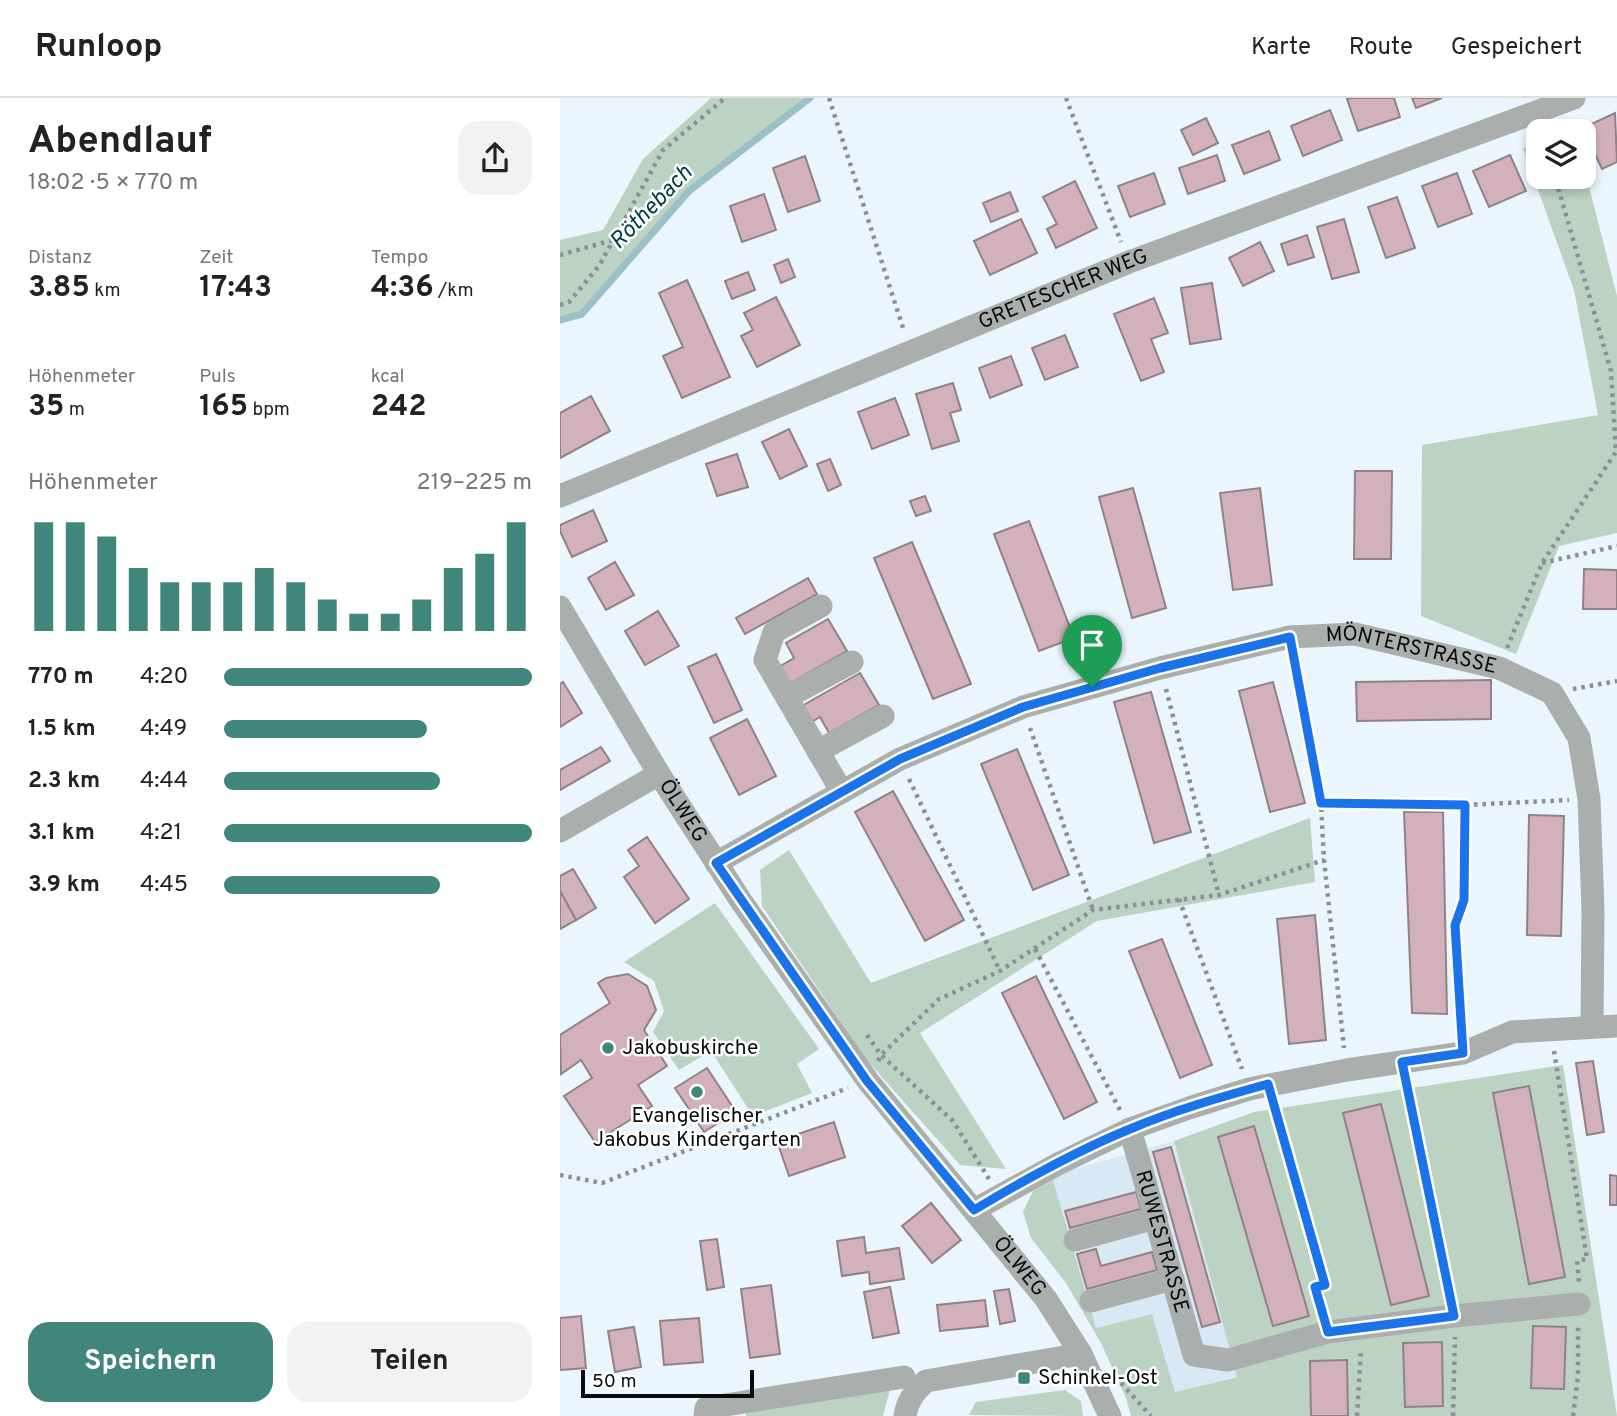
<!DOCTYPE html>
<html lang="de">
<meta charset="utf-8">
<style>
body{margin:0;font-family:Overpass,sans-serif;background:#f2f2f2;color:#222;height:100vh;display:flex;flex-direction:column;font-size:26px;white-space:nowrap}
*{box-sizing:border-box;margin:0}
p{font-size:23px;color:#767676}
.icon{flex:none;width:38px;height:38px;fill:none;stroke:currentColor;stroke-width:2;stroke-linecap:round;stroke-linejoin:round}
.map{position:relative;flex:1;overflow:hidden}
.drawer{display:flex;flex-direction:column;background:#fff;width:560px}
.drawer>*{flex:none}
.buttons{position:absolute;left:966px;top:21px;display:grid;gap:14px}
.buttons a{display:grid;place-items:center;width:70px;height:70px;border-radius:14px;background:#fff;box-shadow:0 4px 10px #0003;font-size:35px}
.scale{position:absolute;left:21px;bottom:18px;width:173px;box-sizing:border-box;padding-left:7px;border:4px solid #090c0e;border-top:0;font-size:19px;line-height:24px;white-space:nowrap;color:#090c0e;-webkit-text-stroke:5px #fff;paint-order:stroke}
.pin{position:absolute;display:grid;place-items:center;width:60px;height:60px;color:#fff;margin:-72px -30px;border-radius:50% 50% 50% 0;rotate:-45deg;box-shadow:0 0 7px #0007}
.pin .icon{rotate:45deg}
.round{display:grid;place-items:center;flex:none;width:74px;height:74px;border-radius:21px;background:#f2f2f2}
.head{display:flex;align-items:center;justify-content:space-between;height:119px;padding:0 28px}
h1{font-size:38px;font-weight:700;line-height:52px}
.stats{display:grid;grid-template-columns:repeat(3,1fr);gap:10px;height:119px;padding:7px 28px}
.stats div{display:grid;align-content:center}
.stats b{font-size:30px;font-weight:700}
.stats small{font-size:19px;font-weight:400}
.stats p{font-size:19px}
.chart{height:196px;padding:14px 28px}
.chart p{display:flex;justify-content:space-between}
.chart svg{width:100%;height:126px;margin-top:7px;stroke:#40867d;stroke-width:6}
.button{display:flex;gap:14px;margin-top:auto;padding:14px 28px}
.button a{flex:1;height:80px;border-radius:21px;background:#40867d;color:#fff;font-size:28px;font-weight:700;line-height:80px;text-align:center}
.button a+a{background:#f2f2f2;color:#222}
ul{padding:0 28px;list-style:none;font-size:23px}
li{display:grid;grid-template-columns:112px 84px 1fr;align-items:center;height:52px}
li i{height:18px;border-radius:9px;background:#40867d}
header{display:flex;align-items:center;gap:42px;box-sizing:border-box;height:98px;padding:0 35px;background:#fff;border-bottom:2px solid #e0e0e0}
header strong{font-size:33px}
nav{display:flex;gap:38px;margin-inline-start:auto;font-size:24px}
main{display:flex;flex:1;min-height:0}
.map>svg:first-child{display:block}
.built{fill:#d8e8f5}
.green{fill:#bcd2c3}
.lines{fill:none;stroke-linecap:round;stroke-linejoin:round}
.stream{stroke:#9bc0c7;stroke-width:7}
.building{fill:#d2b1bc;stroke:#8f8387;stroke-width:2}
.path{stroke:#8a9196;stroke-width:4.5;stroke-dasharray:3.5 5;stroke-linecap:butt}
.minor{stroke:#aaafad;stroke-width:23}
.route-casing{stroke:#fff;stroke-width:14}
.route{stroke:#1a73e8;stroke-width:9}
.poi-dot{fill:#40867d;stroke:#fff;stroke-width:2.5}
.labels{text-anchor:middle;dominant-baseline:central;stroke-width:5;stroke-linejoin:round;paint-order:stroke}
.street-label{font-size:21px;fill:#090c0e;stroke:#fff}
.poi-label{font-size:21px;fill:#090c0e;stroke:#fff;text-anchor:start}
.water-label{font-size:23px;font-style:italic;fill:#013d46;stroke:#fff}
</style>
<header>
<strong>Runloop</strong>
<nav><a>Karte</a><a>Route</a><a>Gespeichert</a></nav>
</header>
<main>
<section class="drawer">
<div class="head"><div><h1>Abendlauf</h1><p>18:02 · 5 × 770 m</p></div><a class="round"><svg class="icon" aria-label="share" viewBox="0 0 24 24"><path d="M12 15V3M7 8l5-5 5 5M5 13v7h14v-7"/></svg></a></div>
<div class="stats">
<div><p>Distanz</p><b>3.85<small> km</small></b></div>
<div><p>Zeit</p><b>17:43</b></div>
<div><p>Tempo</p><b>4:36<small> /km</small></b></div>
</div>
<div class="stats">
<div><p>Höhenmeter</p><b>35<small> m</small></b></div>
<div><p>Puls</p><b>165<small> bpm</small></b></div>
<div><p>kcal</p><b>242</b></div>
</div>
<div class="chart"><p><span>Höhenmeter</span>219–225 m</p>
<svg viewBox="0 0 160 44" preserveAspectRatio="none"><path d="M5 44V6M15 44V6M25 44V11M35 44V22M45 44V27M55 44V27M65 44V27M75 44V22M85 44V27M95 44V33M105 44V38M115 44V38M125 44V33M135 44V22M145 44V17M155 44V6"/></svg>
</div>
<ul>
<li><b>770 m</b>4:20<i style="width:100%"></i></li>
<li><b>1.5 km</b>4:49<i style="width:66%"></i></li>
<li><b>2.3 km</b>4:44<i style="width:70%"></i></li>
<li><b>3.1 km</b>4:21<i style="width:100%"></i></li>
<li><b>3.9 km</b>4:45<i style="width:70%"></i></li>
</ul>
<div class="button"><a>Speichern</a><a>Teilen</a></div>
</section>
<div class="map">
<svg width="1057" height="1318" viewBox="0 0 1057 1318">
<rect width="100%" height="100%" fill="#ebf5fd"/>
<!-- built -->
<path class="built" d="M614,1043L677,1278L615,1294L592,1216L536,1230L493,1082L511,1072Z"/>
<!-- green -->
<g class="green">
<path d="M151,0H250L129,93L22,216L0,222V142L43,132L83,61Z"/>
<path d="M978,44V79H1024V69L1057,198V435L999,448L956,556L861,518L862,347L1038,317L1014,192L963,50Z"/>
<path d="M750,720L755,784L537,823L360,935L446,1071L400,1067L305,960L202,808L200,772L229,752L311,885Z"/>
<path d="M155,805L259,951L237,966L252,995L193,1018L151,953L119,972L93,934L104,913L94,883L64,864Z"/>
<path d="M1003,967L1057,1318H571L566,1300L541,1245L506,1185L471,1140L463,1114L473,1093L493,1082L536,1230L592,1216L615,1294L677,1279L614,1043L694,1014Z"/>
<path d="M331,1287L323,1318H186V1310Z"/>
<path d="M505,1292L521,1303L523,1318L409,1317L416,1304Z"/>
</g>
<g class="lines">
<!-- stream -->
<path class="stream" d="M0,222L22,216L129,93L250,0"/>
</g>
<!-- building -->
<g class="building">
<path d="M791,0H834L840,19L798,33L787,1Z"/>
<path d="M852,0H882L856,10Z"/>
<path d="M770,12L782,42L743,58L731,28Z"/>
<path d="M1055,15L1057,64L1042,71L1023,30Z"/>
<path d="M646,20L658,45L633,57L621,32Z"/>
<path d="M709,33L720,62L684,76L672,47Z"/>
<path d="M657,57L665,83L628,96L619,70Z"/>
<path d="M950,57L966,93L929,109L913,73Z"/>
<path d="M245,58L260,103L228,114L213,70Z"/>
<path d="M594,75L605,106L570,119L558,88Z"/>
<path d="M897,75L912,116L878,129L862,88Z"/>
<path d="M515,83L537,130L496,150L487,131L497,126L483,99Z"/>
<path d="M450,94L458,113L431,124L423,105Z"/>
<path d="M204,96L216,132L182,144L170,108Z"/>
<path d="M837,99L855,150L826,160L808,109Z"/>
<path d="M461,121L477,155L430,177L414,143Z"/>
<path d="M784,121L799,174L772,181L757,129Z"/>
<path d="M747,137L754,159L728,167L721,146Z"/>
<path d="M700,144L714,173L683,188L669,160Z"/>
<path d="M228,161L235,179L221,185L214,167Z"/>
<path d="M188,174L195,192L172,201L165,183Z"/>
<path d="M127,182L170,279L122,300L103,258L123,249L99,195Z"/>
<path d="M652,185L661,241L630,246L621,190Z"/>
<path d="M216,199L240,247L197,269L181,238L193,232L184,215Z"/>
<path d="M594,200L608,235L591,241L604,274L581,283L554,216Z"/>
<path d="M505,237L518,269L485,282L472,250Z"/>
<path d="M451,258L462,287L430,300L419,270Z"/>
<path d="M393,285L401,312L390,315L399,343L372,351L356,296Z"/>
<path d="M31,298L50,333L0,360V315Z"/>
<path d="M335,300L349,337L312,351L298,314Z"/>
<path d="M229,331L247,368L220,381L202,344Z"/>
<path d="M177,356L188,389L157,398L146,366Z"/>
<path d="M270,361L281,387L268,393L257,366Z"/>
<path d="M795,373H832L831,461H794Z"/>
<path d="M573,390L606,510L572,520L539,399Z"/>
<path d="M700,390L712,487L673,492L660,395Z"/>
<path d="M365,398L371,413L356,418L350,403Z"/>
<path d="M33,412L47,443L12,459L0,433V427Z"/>
<path d="M469,423L514,540L479,553L434,436Z"/>
<path d="M352,444L411,586L373,601L314,460Z"/>
<path d="M55,464L74,497L46,512L28,480Z"/>
<path d="M1024,471L1057,472V511H1023Z"/>
<path d="M248,480L257,496L185,536L176,520Z"/>
<path d="M98,513L119,548L85,567L65,533Z"/>
<path d="M268,521L287,553L227,587L217,570L234,560L226,545Z"/>
<path d="M156,556L182,612L154,625L128,569Z"/>
<path d="M300,575L319,607L269,635L260,619L250,625L240,609Z"/>
<path d="M931,582V621L797,623L796,584Z"/>
<path d="M3,584L22,615L0,629V586Z"/>
<path d="M713,584L745,705L710,714L679,593Z"/>
<path d="M591,594L631,734L594,745L554,604Z"/>
<path d="M187,621L216,678L179,697L150,640Z"/>
<path d="M41,649L50,663L0,692V672Z"/>
<path d="M457,651L509,777L473,792L421,666Z"/>
<path d="M333,693L404,822L365,843L295,714Z"/>
<path d="M844,714H883L887,916L852,915Z"/>
<path d="M969,717L1004,718L1001,838L967,837Z"/>
<path d="M87,739L129,801L95,825L64,779L79,768L68,752Z"/>
<path d="M13,771L36,810L16,822L0,793V778Z"/>
<path d="M0,793L16,822L0,831Z"/>
<path d="M755,817L766,942L729,946L717,821Z"/>
<path d="M602,841L652,967L620,980L569,853Z"/>
<path d="M68,876L87,888L96,912L84,932L107,968L78,987L92,1008L35,1044L4,998L32,980L21,962L1,976L0,937L50,905L38,885L46,880Z"/>
<path d="M476,878L537,1004L504,1021L442,895Z"/>
<path d="M1033,963L1044,1034L1027,1037L1016,965Z"/>
<path d="M147,970L176,1014L144,1034L115,990Z"/>
<path d="M969,988L1005,1179L969,1186L933,995Z"/>
<path d="M821,1006L869,1198L831,1207L783,1015Z"/>
<path d="M274,1024L285,1059L229,1078L217,1043Z"/>
<path d="M694,1028L749,1218L713,1228L658,1039Z"/>
<path d="M611,1049L660,1224L642,1229L593,1054Z"/>
<path d="M1050,1077L1057,1078V1107H1050Z"/>
<path d="M576,1094L581,1111L510,1130L505,1113Z"/>
<path d="M371,1105L401,1142L372,1165L342,1128Z"/>
<path d="M304,1139L306,1155L339,1150L344,1181L310,1186L309,1174L282,1178L277,1143Z"/>
<path d="M157,1141L164,1189L147,1192L140,1143Z"/>
<path d="M536,1151L541,1168L592,1154L597,1172L527,1191L517,1156Z"/>
<path d="M211,1187L220,1256L190,1260L181,1191Z"/>
<path d="M330,1189L339,1235L313,1240L304,1194Z"/>
<path d="M449,1191L455,1223L440,1226L434,1193Z"/>
<path d="M425,1202L428,1228L380,1233L377,1207Z"/>
<path d="M21,1218L26,1270L0,1272V1220Z"/>
<path d="M139,1220L143,1264L104,1267L100,1223Z"/>
<path d="M973,1228L1006,1229L1004,1291L971,1290Z"/>
<path d="M74,1229L81,1269L55,1274L48,1233Z"/>
<path d="M882,1244L883,1308L845,1309L843,1245Z"/>
<path d="M787,1262L788,1318H751L750,1263Z"/>
</g>
<g class="lines">
<!-- path -->
<g class="path">
<path d="M269,0L344,233"/>
<path d="M506,0L561,144"/>
<path d="M0,157L53,142"/>
<path d="M0,207L9,204L39,168L103,52L165,0"/>
<path d="M982,465L1057,448"/>
<path d="M947,550L982,465L1056,354L1051,273L995,79"/>
<path d="M734,560L761,705L764,762L784,950"/>
<path d="M606,591L659,797"/>
<path d="M1013,591L1057,583"/>
<path d="M470,630L533,812"/>
<path d="M349,681L440,873"/>
<path d="M761,705L905,707L1009,702"/>
<path d="M619,801L682,971"/>
<path d="M475,851L561,1014"/>
<path d="M902,932L895,827L904,802L905,707"/>
<path d="M307,937L321,957L393,1023L429,1081"/>
<path d="M994,953L1027,1161L1017,1163L1019,1184"/>
<path d="M318,963L321,957L379,901L440,873L533,812L659,797L764,762"/>
<path d="M846,985L890,1196"/>
<path d="M713,1007L765,1187L755,1189L762,1213"/>
<path d="M0,1077L42,1085L288,990"/>
<path d="M561,1285L591,1318"/>
<path d="M797,1318L801,1252"/>
<path d="M893,1318L895,1239"/>
<path d="M1013,1318L1018,1278V1228"/>
</g>
<!-- minor -->
<g class="minor">
<path id="s1" d="M0,398L569,164L1014,0"/>
<path d="M261,508L214,534L205,562L282,694"/>
<path id="s2" d="M0,509L99,676L181,803L308,983L486,1201L521,1256L550,1318"/>
<path d="M227,599L292,564"/>
<path d="M258,653L323,618"/>
<path d="M0,733L99,676"/>
<path id="s3" d="M156,765L340,661L463,609L600,570L730,539L795,536L939,570L992,595L1019,640L1029,701L1033,813L1032,929"/>
<path id="s4" d="M570,1031L634,1257L668,1262L768,1234L894,1218L1019,1206"/>
<path d="M414,1112L498,1066L570,1031L629,1010L689,991L787,972L903,955L952,934L1057,928"/>
<path d="M515,1142L596,1120"/>
<path d="M531,1203L613,1181"/>
<path d="M145,1318L146,1310L344,1279"/>
<path d="M345,1318C347,1303 355,1293 366,1283L521,1256"/>
</g>
</g>
<g class="lines">
<defs>
<path id="route" d="M730,539L761,705L905,707L904,802L895,827L903,955L842,964L894,1218L768,1234L755,1189L765,1187L708,986C661,999 615,1012 570,1031C516,1053 464,1082 414,1112L307,983L156,765L340,661L463,609L600,570Z"/>
</defs>
<!-- route casing -->
<use href="#route" class="route-casing"/>
<!-- route -->
<use href="#route" class="route"/>
</g>
<!-- markers -->
<g class="poi-dot">
<circle cx="48" cy="950" r="7"/>
<circle cx="137" cy="994" r="7"/>
<rect x="457" y="1273" width="14" height="14" rx="3.5"/>
</g>
<g class="labels">
<!-- street labels -->
<g class="street-label">
<text stroke="none"><textPath href="#s1" startOffset="544">GRETESCHER WEG</textPath></text>
<text stroke="none"><textPath href="#s3" startOffset="744">MÖNTERSTRASSE</textPath></text>
<text stroke="none"><textPath href="#s2" startOffset="238">ÖLWEG</textPath></text>
<text stroke="none"><textPath href="#s4" startOffset="117">RUWESTRASSE</textPath></text>
<text stroke="none"><textPath href="#s2" startOffset="805">ÖLWEG</textPath></text>
</g>
<!-- poi labels -->
<g class="poi-label">
<text x="62" y="950">Jakobuskirche</text>
<text x="137" y="1018" text-anchor="middle">Evangelischer<tspan x="137" dy="24">Jakobus Kindergarten</tspan></text>
<text x="478" y="1280">Schinkel-Ost</text>
</g>
<!-- water labels -->
<g class="water-label">
<text transform="translate(92 110) rotate(-46)">Röthebach</text>
</g>
</g>
</svg>
<div class="buttons">
<a><svg class="icon" aria-label="layers" viewBox="0 0 24 24"><path d="M12 4l9 5-9 5-9-5zM3 14l9 5 9-5"/></svg></a>
</div>
<div class="scale">50 m</div>
<div class="pin" style="left:532px;top:589px;background:#1e9e55"><svg class="icon" aria-label="arrive" viewBox="0 0 24 24"><path d="M6 21V4h12l-3 4 3 4H6"/></svg></div>
</div>
</main>
